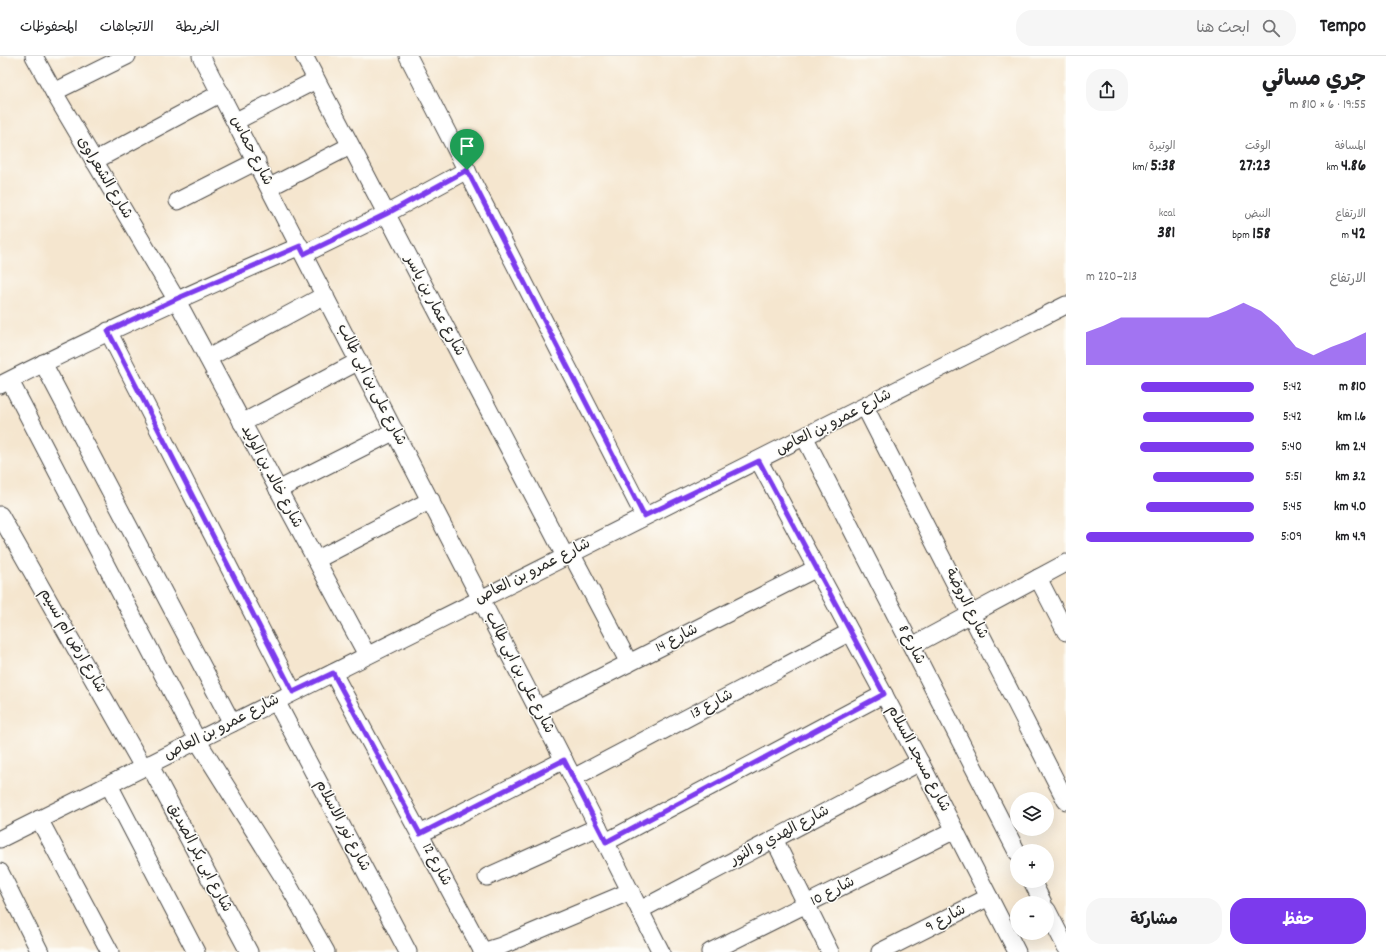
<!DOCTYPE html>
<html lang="ar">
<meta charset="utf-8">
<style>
body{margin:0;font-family:Dekko,"Playpen Sans Arabic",sans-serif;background:#f6f6f6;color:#202124;direction:rtl;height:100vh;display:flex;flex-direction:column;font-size:15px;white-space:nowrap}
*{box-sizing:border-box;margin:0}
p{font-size:13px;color:#757577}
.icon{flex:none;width:22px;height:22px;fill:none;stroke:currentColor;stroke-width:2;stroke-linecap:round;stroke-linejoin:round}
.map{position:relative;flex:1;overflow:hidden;direction:ltr}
.sheet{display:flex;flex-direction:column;background:#fff;width:320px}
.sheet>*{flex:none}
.controls{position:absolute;left:1010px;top:736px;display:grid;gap:8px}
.controls a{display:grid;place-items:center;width:44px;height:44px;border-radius:50%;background:#fff;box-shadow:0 4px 16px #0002;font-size:20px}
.pin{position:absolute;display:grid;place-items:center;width:34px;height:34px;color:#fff;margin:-41px -17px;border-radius:50% 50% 50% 0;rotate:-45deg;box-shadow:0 0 4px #0007}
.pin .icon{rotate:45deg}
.round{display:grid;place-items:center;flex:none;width:42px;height:42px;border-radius:16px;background:#f6f6f6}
.head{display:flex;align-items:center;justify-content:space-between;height:68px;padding:0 20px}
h1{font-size:22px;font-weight:700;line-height:30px}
.stats{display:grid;grid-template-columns:repeat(3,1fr);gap:6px;height:68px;padding:4px 20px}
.stats div{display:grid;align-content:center}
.stats b{font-size:17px;font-weight:700}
.stats small{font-size:11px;font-weight:400}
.stats p{font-size:11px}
.chart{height:112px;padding:8px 20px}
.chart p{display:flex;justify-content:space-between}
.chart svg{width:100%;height:72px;margin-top:4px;fill:#7c3aed;opacity:.7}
.action{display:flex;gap:8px;margin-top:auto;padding:8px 20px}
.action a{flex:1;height:46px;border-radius:16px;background:#7c3aed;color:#fff;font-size:16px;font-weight:700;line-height:46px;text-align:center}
.action a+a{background:#f6f6f6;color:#202124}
ul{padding:0 20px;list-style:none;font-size:13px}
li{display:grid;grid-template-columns:64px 48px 1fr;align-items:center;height:30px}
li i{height:10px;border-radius:5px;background:#7c3aed}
header{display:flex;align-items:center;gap:24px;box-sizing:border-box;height:56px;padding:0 20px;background:#fff;border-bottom:1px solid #e0e0e0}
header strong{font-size:19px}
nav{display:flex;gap:22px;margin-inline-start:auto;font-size:14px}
.search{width:280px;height:36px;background:#f6f6f6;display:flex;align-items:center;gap:10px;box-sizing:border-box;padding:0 14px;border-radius:16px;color:#757577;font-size:15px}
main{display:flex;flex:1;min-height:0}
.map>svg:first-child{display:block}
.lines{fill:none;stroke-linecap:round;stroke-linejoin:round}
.minor-casing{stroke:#494744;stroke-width:19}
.minor{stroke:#fff;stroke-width:17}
.route-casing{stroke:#fff;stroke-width:8}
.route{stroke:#7c3aed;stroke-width:5}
.labels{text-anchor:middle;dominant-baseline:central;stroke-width:3;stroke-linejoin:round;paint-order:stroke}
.street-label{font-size:15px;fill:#2b2b2b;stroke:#fdfcf7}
</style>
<header>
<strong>Tempo</strong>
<div class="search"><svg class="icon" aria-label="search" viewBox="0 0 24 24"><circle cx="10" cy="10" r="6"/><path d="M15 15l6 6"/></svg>ابحث هنا</div>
<nav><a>الخريطة</a><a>الاتجاهات</a><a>المحفوظات</a></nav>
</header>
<main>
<section class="sheet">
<div class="head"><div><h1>جري مسائي</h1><p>19:55 · 6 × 810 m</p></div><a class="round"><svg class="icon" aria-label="share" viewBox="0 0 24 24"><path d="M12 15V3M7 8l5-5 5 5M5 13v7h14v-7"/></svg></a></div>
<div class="stats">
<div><p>المسافة</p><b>4.86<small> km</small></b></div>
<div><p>الوقت</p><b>27:23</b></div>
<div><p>الوتيرة</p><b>5:38<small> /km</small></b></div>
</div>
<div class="stats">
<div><p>الارتفاع</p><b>42<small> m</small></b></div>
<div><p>النبض</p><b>158<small> bpm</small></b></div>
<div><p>kcal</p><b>381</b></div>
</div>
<div class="chart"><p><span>الارتفاع</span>213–220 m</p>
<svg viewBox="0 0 160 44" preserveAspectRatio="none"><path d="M0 44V24L10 20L20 15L30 15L40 15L50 15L60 15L70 15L80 11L90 6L100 11L110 20L120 33L130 38L140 33L150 29L160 24V44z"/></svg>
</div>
<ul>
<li><b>810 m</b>5:42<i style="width:67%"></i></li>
<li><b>1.6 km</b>5:42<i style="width:66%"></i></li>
<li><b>2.4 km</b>5:40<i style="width:68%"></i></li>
<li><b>3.2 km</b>5:51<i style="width:60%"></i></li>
<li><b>4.0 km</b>5:45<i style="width:64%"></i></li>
<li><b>4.9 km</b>5:09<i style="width:100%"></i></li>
</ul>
<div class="action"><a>حفظ</a><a>مشاركة</a></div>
</section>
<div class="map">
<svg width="1066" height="896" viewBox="0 0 1066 896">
<rect width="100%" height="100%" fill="#fdfcf7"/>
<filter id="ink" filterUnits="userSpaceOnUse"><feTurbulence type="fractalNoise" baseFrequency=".025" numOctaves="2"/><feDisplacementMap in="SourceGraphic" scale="8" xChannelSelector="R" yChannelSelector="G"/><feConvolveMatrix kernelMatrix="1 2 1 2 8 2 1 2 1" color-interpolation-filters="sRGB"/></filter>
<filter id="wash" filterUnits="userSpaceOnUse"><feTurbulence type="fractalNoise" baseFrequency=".012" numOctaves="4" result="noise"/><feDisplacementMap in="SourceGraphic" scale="16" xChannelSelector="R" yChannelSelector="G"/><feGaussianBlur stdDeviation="0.9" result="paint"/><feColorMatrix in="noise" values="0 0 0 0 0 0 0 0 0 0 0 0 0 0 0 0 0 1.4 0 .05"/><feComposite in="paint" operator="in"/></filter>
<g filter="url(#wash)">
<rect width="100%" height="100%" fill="#f5e6cf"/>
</g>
<g filter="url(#ink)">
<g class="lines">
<defs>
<g id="minor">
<path d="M34,0L56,40L176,243L367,599"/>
<path d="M201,0L573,722L661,896"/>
<path d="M304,0L565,500"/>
<path d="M408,0L644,460"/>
<path d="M54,36L127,0"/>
<path d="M236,65L316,24"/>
<path d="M94,105L221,37"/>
<path d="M270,131L350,90"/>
<path d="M178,145L257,105"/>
<path d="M304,198L386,158L467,114"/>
<path d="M108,275L293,636"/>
<path d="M208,302L325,239"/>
<path d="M43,307L232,667"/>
<path d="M10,325L197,684L290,832L326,896"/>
<path d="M0,329C98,279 198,234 300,190"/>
<path d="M865,351L1066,745"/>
<path d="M242,367L359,305"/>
<path d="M805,382L1017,796"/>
<path d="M759,405L920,706L1017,896"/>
<path d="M278,434L395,375"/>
<path d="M0,459L143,711"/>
<path d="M571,497L629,607"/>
<path d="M316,504L431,444"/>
<path d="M1038,522L1066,576"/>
<path d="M912,590L1066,507"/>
<path d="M333,617L483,896"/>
<path d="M276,645L408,896"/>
<path d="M538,653L817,512"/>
<path d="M149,708L249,896"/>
<path d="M573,722L850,576"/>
<path d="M109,729L196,896"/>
<path d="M39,763L110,896"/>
<path d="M420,778L564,704"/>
<path d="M0,783C355,605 712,429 1066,249"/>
<path d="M774,783L830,896"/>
<path d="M606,786L884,638"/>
<path d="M0,816L40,896"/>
<path d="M487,821L598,771"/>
<path d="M1032,825L1043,847"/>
<path d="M640,854L920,706"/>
<path d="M1047,854L1066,891"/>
<path d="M482,896L501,890L631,835"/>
<path d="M710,896L955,774"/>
<path d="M880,896L989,841"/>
</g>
</defs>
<!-- minor casing -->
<use href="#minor" class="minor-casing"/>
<!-- minor -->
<use href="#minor" class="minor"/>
</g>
</g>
<g class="lines" filter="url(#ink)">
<defs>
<path id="route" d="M467,114L644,460L759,405L884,638L606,786L564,704L420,778L333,617L293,636L108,275L176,243L300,190L304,198L386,158Z"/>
</defs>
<!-- route casing -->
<use href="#route" class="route-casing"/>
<!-- route -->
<use href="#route" class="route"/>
</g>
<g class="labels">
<!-- street labels -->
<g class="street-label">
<text transform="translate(251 95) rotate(63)">شارع حماس</text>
<text transform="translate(104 122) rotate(59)">شارع الشعراوى</text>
<text transform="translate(434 250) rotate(62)">شارع عمار بن ياسر</text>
<text transform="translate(371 329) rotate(63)">شارع على بن ابى طالب</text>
<text transform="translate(834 367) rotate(-27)">شارع عمرو بن العاص</text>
<text transform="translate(271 421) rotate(62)">شارع خالد بن الوليد</text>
<text transform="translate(533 516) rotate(-27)">شارع عمرو بن العاص</text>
<text transform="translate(966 548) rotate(63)">شارع الروضة</text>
<text transform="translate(677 583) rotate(-27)">شارع 14</text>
<text transform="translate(72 585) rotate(60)">شارع ارض ام نسيم</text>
<text transform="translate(911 589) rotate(63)">شارع 8</text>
<text transform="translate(519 617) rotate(63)">شارع على بن ابى طالب</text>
<text transform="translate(712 649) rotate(-28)">شارع 13</text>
<text transform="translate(222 672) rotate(-27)">شارع عمرو بن العاص</text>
<text transform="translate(918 703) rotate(62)">شارع مسجد السلام</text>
<text transform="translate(342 770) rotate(62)">شارع نور الاسلام</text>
<text transform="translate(780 780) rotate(-28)">شارع الهدي و النور</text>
<text transform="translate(199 802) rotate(62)">شارع ابى بكر الصديق</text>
<text transform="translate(436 809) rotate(62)">شارع 12</text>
<text transform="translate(833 836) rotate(-27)">شارع 10</text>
<text transform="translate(946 863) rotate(-27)">شارع 9</text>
</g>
</g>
</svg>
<div class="controls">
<a><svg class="icon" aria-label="layers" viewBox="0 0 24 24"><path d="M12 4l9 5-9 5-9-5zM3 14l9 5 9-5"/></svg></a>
<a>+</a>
<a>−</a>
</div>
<div class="pin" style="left:467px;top:114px;background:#1e9e55"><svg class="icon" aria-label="arrive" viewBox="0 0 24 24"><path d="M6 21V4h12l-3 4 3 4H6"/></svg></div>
</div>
</main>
